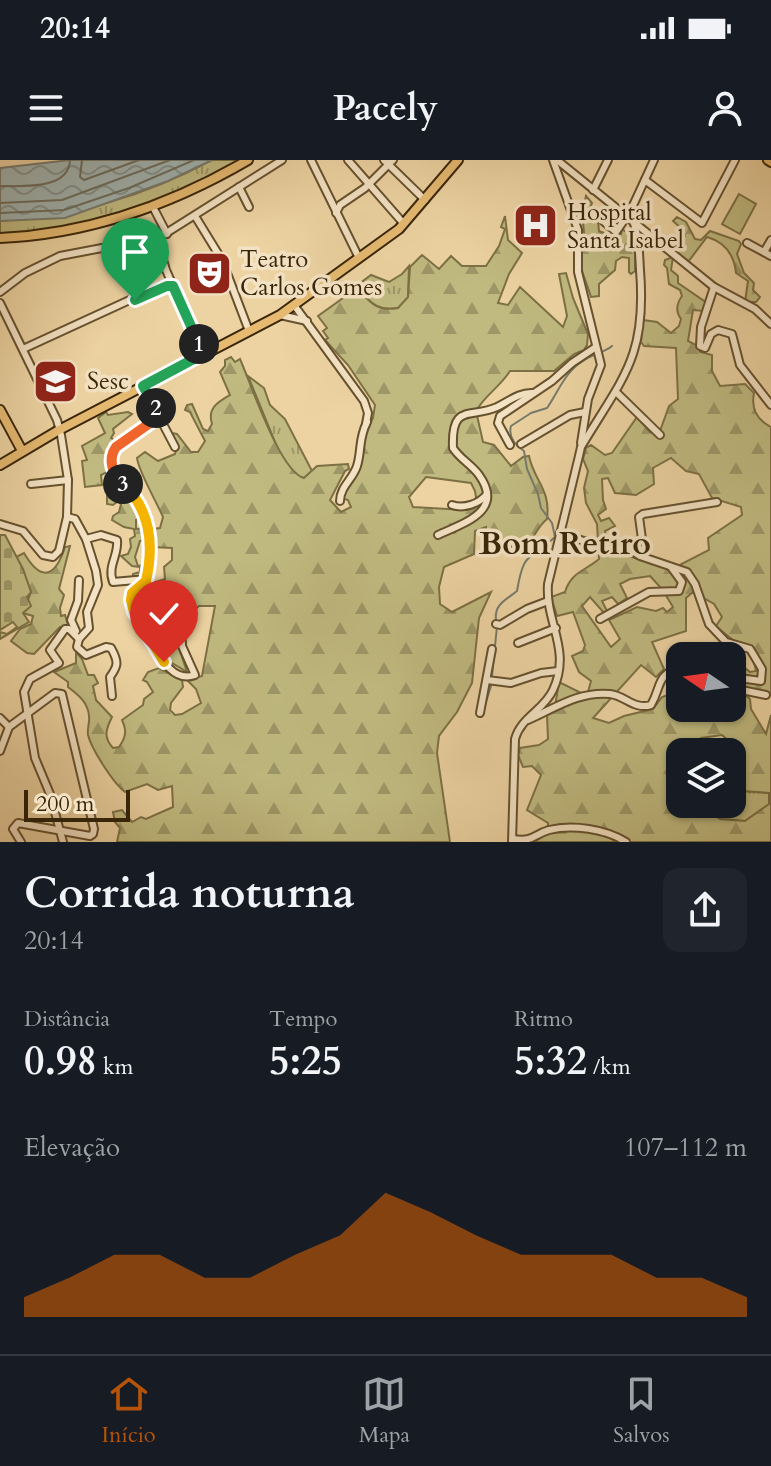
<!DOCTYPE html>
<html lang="pt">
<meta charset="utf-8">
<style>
body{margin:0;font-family:Cardo,serif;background:#20242c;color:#f1f3f6;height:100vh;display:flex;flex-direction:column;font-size:30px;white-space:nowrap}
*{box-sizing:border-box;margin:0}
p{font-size:26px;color:#9ea1a6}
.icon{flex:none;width:44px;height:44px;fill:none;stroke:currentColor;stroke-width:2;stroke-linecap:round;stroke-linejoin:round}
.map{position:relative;height:682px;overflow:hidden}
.drawer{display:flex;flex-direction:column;background:#171b24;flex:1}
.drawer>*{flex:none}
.needle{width:52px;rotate:283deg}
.tools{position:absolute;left:666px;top:482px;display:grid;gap:16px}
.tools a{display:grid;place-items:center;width:80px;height:80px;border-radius:16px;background:#171b24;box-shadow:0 2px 6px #0004;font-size:40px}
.scale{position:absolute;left:24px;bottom:20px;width:106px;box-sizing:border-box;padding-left:8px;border:4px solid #392609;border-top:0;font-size:22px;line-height:28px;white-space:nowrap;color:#392609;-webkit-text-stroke:6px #f3e2c3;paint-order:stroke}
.pin{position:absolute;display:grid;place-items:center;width:68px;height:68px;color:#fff;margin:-82px -34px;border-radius:50% 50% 50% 0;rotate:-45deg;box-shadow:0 0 8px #0007}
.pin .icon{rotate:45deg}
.km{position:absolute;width:40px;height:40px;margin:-20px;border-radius:50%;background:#222;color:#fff;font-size:22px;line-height:40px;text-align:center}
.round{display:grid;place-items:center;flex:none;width:84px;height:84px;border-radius:16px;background:#20242c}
.head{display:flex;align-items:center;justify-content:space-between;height:136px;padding:0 24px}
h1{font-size:44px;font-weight:700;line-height:60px}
.stats{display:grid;grid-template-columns:repeat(3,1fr);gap:12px;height:136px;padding:8px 24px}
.stats div{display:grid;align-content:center}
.stats b{font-size:40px;font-weight:700}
.stats small{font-size:22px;font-weight:400}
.stats p{font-size:22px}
.chart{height:224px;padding:16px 24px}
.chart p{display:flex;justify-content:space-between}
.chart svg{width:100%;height:144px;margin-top:8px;fill:#b45309;opacity:.7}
.status{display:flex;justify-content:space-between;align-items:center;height:56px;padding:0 40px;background:#171b24;direction:ltr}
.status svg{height:22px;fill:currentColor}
header{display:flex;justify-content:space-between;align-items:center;height:104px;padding:0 24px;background:#171b24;font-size:36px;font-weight:700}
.dock{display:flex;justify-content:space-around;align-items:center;height:112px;border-top:2px solid #363941;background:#171b24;font-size:22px;color:#9ea1a6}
.dock a{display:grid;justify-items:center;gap:4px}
.dock .on{color:#b45309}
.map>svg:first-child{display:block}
.grass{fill:url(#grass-tufts);stroke:#7c7044;stroke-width:2}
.forest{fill:url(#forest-firs);stroke:#7c7044;stroke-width:2;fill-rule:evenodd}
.cemetery{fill:url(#cemetery-stones);stroke:#7c7044;stroke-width:2}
.park{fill:#c0ba80;stroke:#7c7044;stroke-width:2}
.water{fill:url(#water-waves);stroke:#777b6e;stroke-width:2}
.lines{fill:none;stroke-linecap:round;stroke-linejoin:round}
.shore{stroke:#6c6d5e;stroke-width:2}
.stream{stroke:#777b6e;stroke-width:2}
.minor-casing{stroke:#66512f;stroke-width:10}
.major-casing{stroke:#392609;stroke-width:12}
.minor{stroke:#f3e2c3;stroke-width:6}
.major{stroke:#e6ba71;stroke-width:8}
.split-1-casing{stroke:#fff;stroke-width:16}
.split-2-casing{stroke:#fff;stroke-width:16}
.split-3-casing{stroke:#fff;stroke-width:16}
.split-4-casing{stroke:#fff;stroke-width:16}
.split-5-casing{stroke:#fff;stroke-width:16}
.split-1{stroke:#22a559;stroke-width:10}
.split-2{stroke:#22a559;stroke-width:10}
.split-3{stroke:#f0652b;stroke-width:10}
.split-4{stroke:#f5b400;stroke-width:10}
.split-5{stroke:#f5b400;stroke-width:10}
.labels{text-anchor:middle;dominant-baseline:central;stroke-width:7;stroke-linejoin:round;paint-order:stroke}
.poi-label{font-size:24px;fill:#392609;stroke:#f3e2c3;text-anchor:start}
.district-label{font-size:32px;font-weight:bold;fill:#392609;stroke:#f3e2c3}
</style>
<div class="status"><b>20:14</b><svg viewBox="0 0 49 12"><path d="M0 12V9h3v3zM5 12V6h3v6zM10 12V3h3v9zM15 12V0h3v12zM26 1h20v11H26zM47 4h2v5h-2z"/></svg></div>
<header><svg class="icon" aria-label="menu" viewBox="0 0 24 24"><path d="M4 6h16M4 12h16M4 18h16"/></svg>Pacely<svg class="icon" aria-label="person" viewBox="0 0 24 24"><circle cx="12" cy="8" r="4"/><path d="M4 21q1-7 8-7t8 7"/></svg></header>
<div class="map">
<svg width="771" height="682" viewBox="0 0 771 682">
<defs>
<pattern id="grass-tufts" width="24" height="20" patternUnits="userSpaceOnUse" patternTransform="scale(2)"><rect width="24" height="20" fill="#c0ba80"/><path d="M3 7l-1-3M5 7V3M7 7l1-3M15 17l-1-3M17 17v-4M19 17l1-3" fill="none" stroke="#9d9767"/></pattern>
<pattern id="forest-firs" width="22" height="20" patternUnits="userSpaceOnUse" patternTransform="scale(2)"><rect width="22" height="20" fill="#c0ba80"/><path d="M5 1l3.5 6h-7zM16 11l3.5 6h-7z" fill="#9d9767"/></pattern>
<pattern id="cemetery-stones" width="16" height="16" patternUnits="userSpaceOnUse" patternTransform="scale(2)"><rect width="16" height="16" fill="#c0ba80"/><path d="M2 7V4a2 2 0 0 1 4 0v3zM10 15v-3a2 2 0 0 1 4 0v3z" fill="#9d9767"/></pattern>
<pattern id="water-waves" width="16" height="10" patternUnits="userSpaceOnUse" patternTransform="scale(2)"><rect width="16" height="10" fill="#a0b4b2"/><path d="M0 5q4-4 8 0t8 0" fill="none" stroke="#83928f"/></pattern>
</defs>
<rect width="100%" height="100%" fill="#edd3a2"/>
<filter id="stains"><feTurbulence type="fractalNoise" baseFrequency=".0025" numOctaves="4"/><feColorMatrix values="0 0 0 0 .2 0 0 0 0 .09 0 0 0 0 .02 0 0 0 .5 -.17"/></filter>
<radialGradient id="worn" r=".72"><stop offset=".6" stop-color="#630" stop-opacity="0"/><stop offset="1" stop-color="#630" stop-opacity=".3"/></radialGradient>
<!-- grass -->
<g class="grass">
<path d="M212,0H239C167,44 84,70 0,73V61C77,56 144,36 212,0Z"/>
<path d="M409,106L408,138L398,148C376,152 370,141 355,127L371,115L389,122L402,114Z"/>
<path d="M248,216L264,228L270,245L285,259L312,311L304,318L296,316L279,292Z"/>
<path d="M732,623L743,631L769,633V645L745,661L720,659L699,644H732Z"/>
</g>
<!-- forest -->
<g class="forest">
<path d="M586,36L592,43L587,56L591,60L598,61L599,71L609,75L613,73L621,74L622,69C638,79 635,94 635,111L631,114L629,112V98L622,97L616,101L615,110L599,124V136L591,137C584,114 578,109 580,83L585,81L582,54Z"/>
<path d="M505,56L508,80L522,93L509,114L498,143L508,145L520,127L563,167L567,156L559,114L566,113L573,138L588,174L587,185L584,190L574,194L554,211H510C500,227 485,235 476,251L483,282L494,285L511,306L523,297L529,296C534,321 551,329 547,359C541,364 539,368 535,374C523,392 503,387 486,383V367L475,371L474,394L444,407L439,427L440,444L452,452L491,432L479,458L472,523L457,552L439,576L437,593L450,682H117L120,668L115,662L113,652L122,650L132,662L141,657L146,659L173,647L172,626L158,630L147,624L125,632C113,623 91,588 88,575C87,568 90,562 89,556C88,542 78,535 68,527V522L54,512L76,503V492L82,499L88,515H94L98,523L93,526L96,540L112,557C106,569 103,577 113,588L119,587C126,577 127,571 122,560L143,545L144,539L153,532L147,522L143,520L148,512L159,508L182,520L183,527L171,543L170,550L175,555L182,554L201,543L196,529L187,520L202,516L215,446H199L179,464V488L187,512L164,498L157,476L166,465L158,443L146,425L165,419L164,407L172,400V388L151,387L152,369L160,368L163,357C157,343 138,310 137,298L145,292L158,301L175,294L177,285L172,273L177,274L191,292H198L205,281L190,252L185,250L187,245L192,244L203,269L208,271L212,264C207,248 218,242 230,235L220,212L225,206V200L231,197L235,202L240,199C251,224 280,312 304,318L317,306L348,304L349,309L345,311L330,340L341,352L351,347L348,340L341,338L355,315L363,278L373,258L375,245L348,205L325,180L328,178L323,171L327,168L318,156L357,128C370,142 376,152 398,148L408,137L410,107L422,95L439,109L451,96L462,106H486L499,86L505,69L501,67ZM426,317L471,323L475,331L477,344L465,350L413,347L409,337Z"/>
<path d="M677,57L686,62L695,79L701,80L710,71L739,81L741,84L737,94L744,113L754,123L753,130L760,137L756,142H745L748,121L736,113C734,94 725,82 707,77L688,102L677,92L675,87L685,76L683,70L673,61Z"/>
<path d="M673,97L671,110L678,116V123L707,143L704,151L693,150L688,181L696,185L700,192L712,195V211L720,226L745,224L754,233C751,248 757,260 771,267V534L732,527V520L741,516L732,506V498L750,512L756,511C753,489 731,481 716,466L722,457L714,444L693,432L686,438V471L652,482L664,509L656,517L641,505L593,558L609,563L624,556L653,549L662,537L680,531V548H732V532L743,533L750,539L751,549L766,574L771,555V682H534L548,673V663L527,650L541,615L532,606L523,607L518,595L520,588L539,585L548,579L547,555L554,552L559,522L581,533L588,532L591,521L579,512L572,496L583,491L585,485L573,452L557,456L551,437L565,432C571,412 585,411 599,399L597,364L586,343L584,328L588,311L583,299L586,288L591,285L605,295L612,293L637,257L650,272L660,271L669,246L678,239L676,188L644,186L641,182L643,160L657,162L671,173L679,166L681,159C675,151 677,143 682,136L680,130L669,124L667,108L664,105L665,100ZM671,298L686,311L699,314L712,338L741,347L742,355L708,378L709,390L672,409L607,390L605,371L615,366L609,358L601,361L598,355L606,349L603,340L602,319L608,318L615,333L636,335L654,324L653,308ZM650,416L662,429L673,447L667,452L663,448L656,451L637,447L609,460L620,479L611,487L582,446L590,437L604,453L607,451L602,441L612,437L618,444L627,438L620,424L630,419ZM722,575L731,583L728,592H732V623L743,631L769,633V644L745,661L720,659L699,644H680C680,626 680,610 680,592H685L701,578Z"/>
<path d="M106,252L108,255L128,252L132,254L113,269L114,273L111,278L119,283C108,291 109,297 111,310L101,315L102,325L85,327L82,301L87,300L82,286L105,273L98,258Z"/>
<path d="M123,327L137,343L142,358L136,360V369L143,368L146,370V380L140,381L135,397L138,406L146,405L143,417L133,418V414L140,412V407L132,406L121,396L128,394L131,387L130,379L135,376L134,369L124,367L112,360L113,356L119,352L121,344L118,341L113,345L107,344V336L119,337L120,330Z"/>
<path d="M70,386L59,429L64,435L60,448L61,456L65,455L69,468L60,467L34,494L27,493L11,481L20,469L31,464L33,456L23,453L31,432L16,397L24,393C41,422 55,418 65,387Z"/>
</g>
<!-- cemetery -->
<path class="cemetery" d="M0,375H5L23,409L31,432L27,437L31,446L23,453L29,462L0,479V472L7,474L17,467L13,462L0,470Z"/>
<!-- park -->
<path class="park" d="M739,34L756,44L740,74L722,64Z"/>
<!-- water -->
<path class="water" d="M70,0H212L168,21L65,58L0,61V8Z"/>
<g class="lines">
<!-- shore -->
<g class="shore">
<path d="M82,0L80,17L84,20L139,0"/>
<path d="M0,26C23,26 69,30 70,0"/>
<path d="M0,43L62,40L170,0"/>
<path d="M0,53L64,50L129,28L194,0"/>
</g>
<!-- stream -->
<g class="stream">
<path d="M496,460C494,444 506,440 517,431C524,389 529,402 555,377L552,363L541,348L538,334L527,309L524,291C515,285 508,277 511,266L531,253L547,248C558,232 565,212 583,201C592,194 604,193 612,186"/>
<path d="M482,555L491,526L497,466"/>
</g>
<defs>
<g id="minor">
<path d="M311,0L359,98"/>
<path d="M348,0L404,64"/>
<path d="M384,0L425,40"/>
<path d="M553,0L578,70V112L601,205L588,239L581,283"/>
<path d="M557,0L714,127L755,149L771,164"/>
<path d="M645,20L702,63L735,0"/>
<path d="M239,27L249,47"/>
<path d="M593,30L608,0"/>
<path d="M153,47L167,74"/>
<path d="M336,53L340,45L365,28L393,0"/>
<path d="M595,54L616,72L627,56"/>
<path d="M195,56L222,100L249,171"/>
<path d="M630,59V52L654,0"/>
<path d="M157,79L166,110L203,194"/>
<path d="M747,83L771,96"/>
<path d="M764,92L771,80"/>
<path d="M714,127L701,167L700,186L705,188L711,174L718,170L732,174L740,205L771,245"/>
<path d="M0,132L25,113L60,96L160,77L282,0"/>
<path d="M0,143L57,260L61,275L68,320L67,357L59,391L53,397L43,395L23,371L0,364"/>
<path d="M294,145L364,241L368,253L366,264"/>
<path d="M280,155L307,161"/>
<path d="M23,189L171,121"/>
<path d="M143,226L175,287"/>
<path d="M616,232L660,275"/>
<path d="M521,284L570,255L585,252"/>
<path d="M510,285L498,263L500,256L552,221L572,203L596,187"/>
<path d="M31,324L68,320"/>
<path d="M340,341C340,327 353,319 357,306C362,290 358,280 367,262"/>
<path d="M452,345C464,349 479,344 487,334"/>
<path d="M67,357L75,359L86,379L96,411L98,425L87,452L89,468L79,479L77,487L86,495L106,487L111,488C119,502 118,506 110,517L112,536"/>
<path d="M560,373C582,380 624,399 642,379L639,357L643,354L717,342"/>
<path d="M438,375C464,363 505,351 479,315C472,305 460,299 453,288C451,242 471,259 497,247C509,241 520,232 533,233"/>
<path d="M86,379L101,375L117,380C119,395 107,406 113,422L147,419"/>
<path d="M628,388L640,396L687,412L695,424L709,464L726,482L750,489L762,509L761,521L732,517"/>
<path d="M147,419C150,394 154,358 137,337C126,324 115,318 111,301L116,287L160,256"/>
<path d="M147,419L132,433C129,451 140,462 148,476C158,492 171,524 195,515L182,486L181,463"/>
<path d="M600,459L649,432L679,431L682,422L671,407"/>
<path d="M496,464L500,465L527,449L548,441"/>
<path d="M76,471L71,460L78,441L79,420"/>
<path d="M518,483L556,468"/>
<path d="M487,520L511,523L541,513L558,511"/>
<path d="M732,528L766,535"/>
<path d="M480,553L492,489"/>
<path d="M0,558L9,567L55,533L62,534L94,669L93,674L90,676L18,663L13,669L21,682"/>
<path d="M528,560C555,548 579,531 610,534C626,536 634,550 651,545C662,526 655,517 680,506"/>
<path d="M0,591L9,567"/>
<path d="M513,679C534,682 532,675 549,670C572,664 606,669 626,682"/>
<path d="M63,682L50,634L35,598L24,532L30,519L59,503L50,490L65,469H69L79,479"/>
<path d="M512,682L515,579C521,557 544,550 553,530C572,489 545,463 548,424L579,296L581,287C623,217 647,197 640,110C639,94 639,76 633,61"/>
</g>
<g id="major">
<path d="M768,0L771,2"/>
<path d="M0,78C89,74 171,45 248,0"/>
<path d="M0,250L20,287"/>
<path d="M0,305L59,270L280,155L399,69L458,0"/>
</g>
</defs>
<!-- minor casing -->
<use href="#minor" class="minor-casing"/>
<!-- major casing -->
<use href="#major" class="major-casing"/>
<!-- minor -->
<use href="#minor" class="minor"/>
<!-- major -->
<use href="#major" class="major"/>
</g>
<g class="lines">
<defs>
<path id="split-1" d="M135,140L167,126H173L199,184"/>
<path id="split-2" d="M156,248L143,226L203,194L199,184"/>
<path id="split-3" d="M123,324C113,314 107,300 116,287L160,256L156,248"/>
<path id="split-4" d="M123,324C151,350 154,385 146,421"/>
<path id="split-5" d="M146,421L132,433L131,440L134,452L164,502"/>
</defs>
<!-- split-1 casing -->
<use href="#split-1" class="split-1-casing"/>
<!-- split-2 casing -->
<use href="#split-2" class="split-2-casing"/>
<!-- split-3 casing -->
<use href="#split-3" class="split-3-casing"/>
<!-- split-4 casing -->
<use href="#split-4" class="split-4-casing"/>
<!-- split-5 casing -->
<use href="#split-5" class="split-5-casing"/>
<!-- split-1 -->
<use href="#split-1" class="split-1"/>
<!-- split-2 -->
<use href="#split-2" class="split-2"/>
<!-- split-3 -->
<use href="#split-3" class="split-3"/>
<!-- split-4 -->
<use href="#split-4" class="split-4"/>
<!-- split-5 -->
<use href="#split-5" class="split-5"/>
</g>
<!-- icons -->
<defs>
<symbol id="hospital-square" viewBox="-11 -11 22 22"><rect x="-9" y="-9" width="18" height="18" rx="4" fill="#8f2418" stroke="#f3e2c3"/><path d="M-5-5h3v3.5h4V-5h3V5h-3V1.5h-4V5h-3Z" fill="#fff"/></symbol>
<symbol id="theatre-square" viewBox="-11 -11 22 22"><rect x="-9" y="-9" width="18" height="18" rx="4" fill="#8f2418" stroke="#f3e2c3"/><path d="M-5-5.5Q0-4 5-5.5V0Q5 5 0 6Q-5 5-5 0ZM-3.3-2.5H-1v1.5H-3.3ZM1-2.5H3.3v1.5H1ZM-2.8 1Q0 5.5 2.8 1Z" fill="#fff"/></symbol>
<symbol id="university-square" viewBox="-11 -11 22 22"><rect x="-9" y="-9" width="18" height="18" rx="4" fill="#8f2418" stroke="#f3e2c3"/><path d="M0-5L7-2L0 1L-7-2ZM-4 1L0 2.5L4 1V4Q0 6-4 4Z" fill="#fff"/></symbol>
</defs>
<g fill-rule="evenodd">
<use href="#hospital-square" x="510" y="40" width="51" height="51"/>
<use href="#theatre-square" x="184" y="88" width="51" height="51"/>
<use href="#university-square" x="30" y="196" width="51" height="51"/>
</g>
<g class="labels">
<!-- poi labels -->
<g class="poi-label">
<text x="567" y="52">Hospital<tspan x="567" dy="28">Santa Isabel</tspan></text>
<text x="240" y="99">Teatro<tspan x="240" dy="28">Carlos Gomes</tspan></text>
<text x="87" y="221">Sesc</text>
</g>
<!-- district labels -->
<g class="district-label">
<text x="565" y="384">Bom Retiro</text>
</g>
</g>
<rect width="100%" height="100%" filter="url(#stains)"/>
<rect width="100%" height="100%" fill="url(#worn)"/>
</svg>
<div class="tools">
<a><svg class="needle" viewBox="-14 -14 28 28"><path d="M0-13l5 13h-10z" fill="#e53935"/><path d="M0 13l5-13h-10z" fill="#9ea1a6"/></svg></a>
<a><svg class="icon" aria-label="layers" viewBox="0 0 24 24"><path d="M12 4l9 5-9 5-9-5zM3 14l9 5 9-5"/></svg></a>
</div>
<div class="scale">200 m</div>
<div class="pin" style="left:135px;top:140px;background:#1e9e55"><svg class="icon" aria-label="arrive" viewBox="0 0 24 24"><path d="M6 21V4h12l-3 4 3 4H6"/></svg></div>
<div class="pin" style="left:164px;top:502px;background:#d93025"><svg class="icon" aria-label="check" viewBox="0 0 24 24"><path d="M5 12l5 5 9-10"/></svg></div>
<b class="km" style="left:199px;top:184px">1</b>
<b class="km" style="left:156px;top:248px">2</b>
<b class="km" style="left:123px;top:324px">3</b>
</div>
<section class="drawer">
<div class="head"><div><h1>Corrida noturna</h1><p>20:14</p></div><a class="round"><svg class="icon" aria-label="share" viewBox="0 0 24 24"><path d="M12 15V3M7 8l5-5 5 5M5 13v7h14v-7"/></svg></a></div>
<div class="stats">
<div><p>Distância</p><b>0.98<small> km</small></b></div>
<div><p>Tempo</p><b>5:25</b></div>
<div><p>Ritmo</p><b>5:32<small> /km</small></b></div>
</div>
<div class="chart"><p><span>Elevação</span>107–112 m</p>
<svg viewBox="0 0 160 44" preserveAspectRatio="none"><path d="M0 44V38L10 32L20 25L30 25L40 32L50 32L60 25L70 19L80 6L90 12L100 19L110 25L120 25L130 25L140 32L150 32L160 38V44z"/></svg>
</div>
</section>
<nav class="dock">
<a class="on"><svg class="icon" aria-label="home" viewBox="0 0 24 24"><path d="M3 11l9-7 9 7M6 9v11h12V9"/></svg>Início</a>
<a><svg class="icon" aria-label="map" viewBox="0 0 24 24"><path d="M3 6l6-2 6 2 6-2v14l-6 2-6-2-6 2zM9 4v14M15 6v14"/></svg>Mapa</a>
<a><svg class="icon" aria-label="saved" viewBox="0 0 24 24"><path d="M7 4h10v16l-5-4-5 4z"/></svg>Salvos</a>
</nav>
